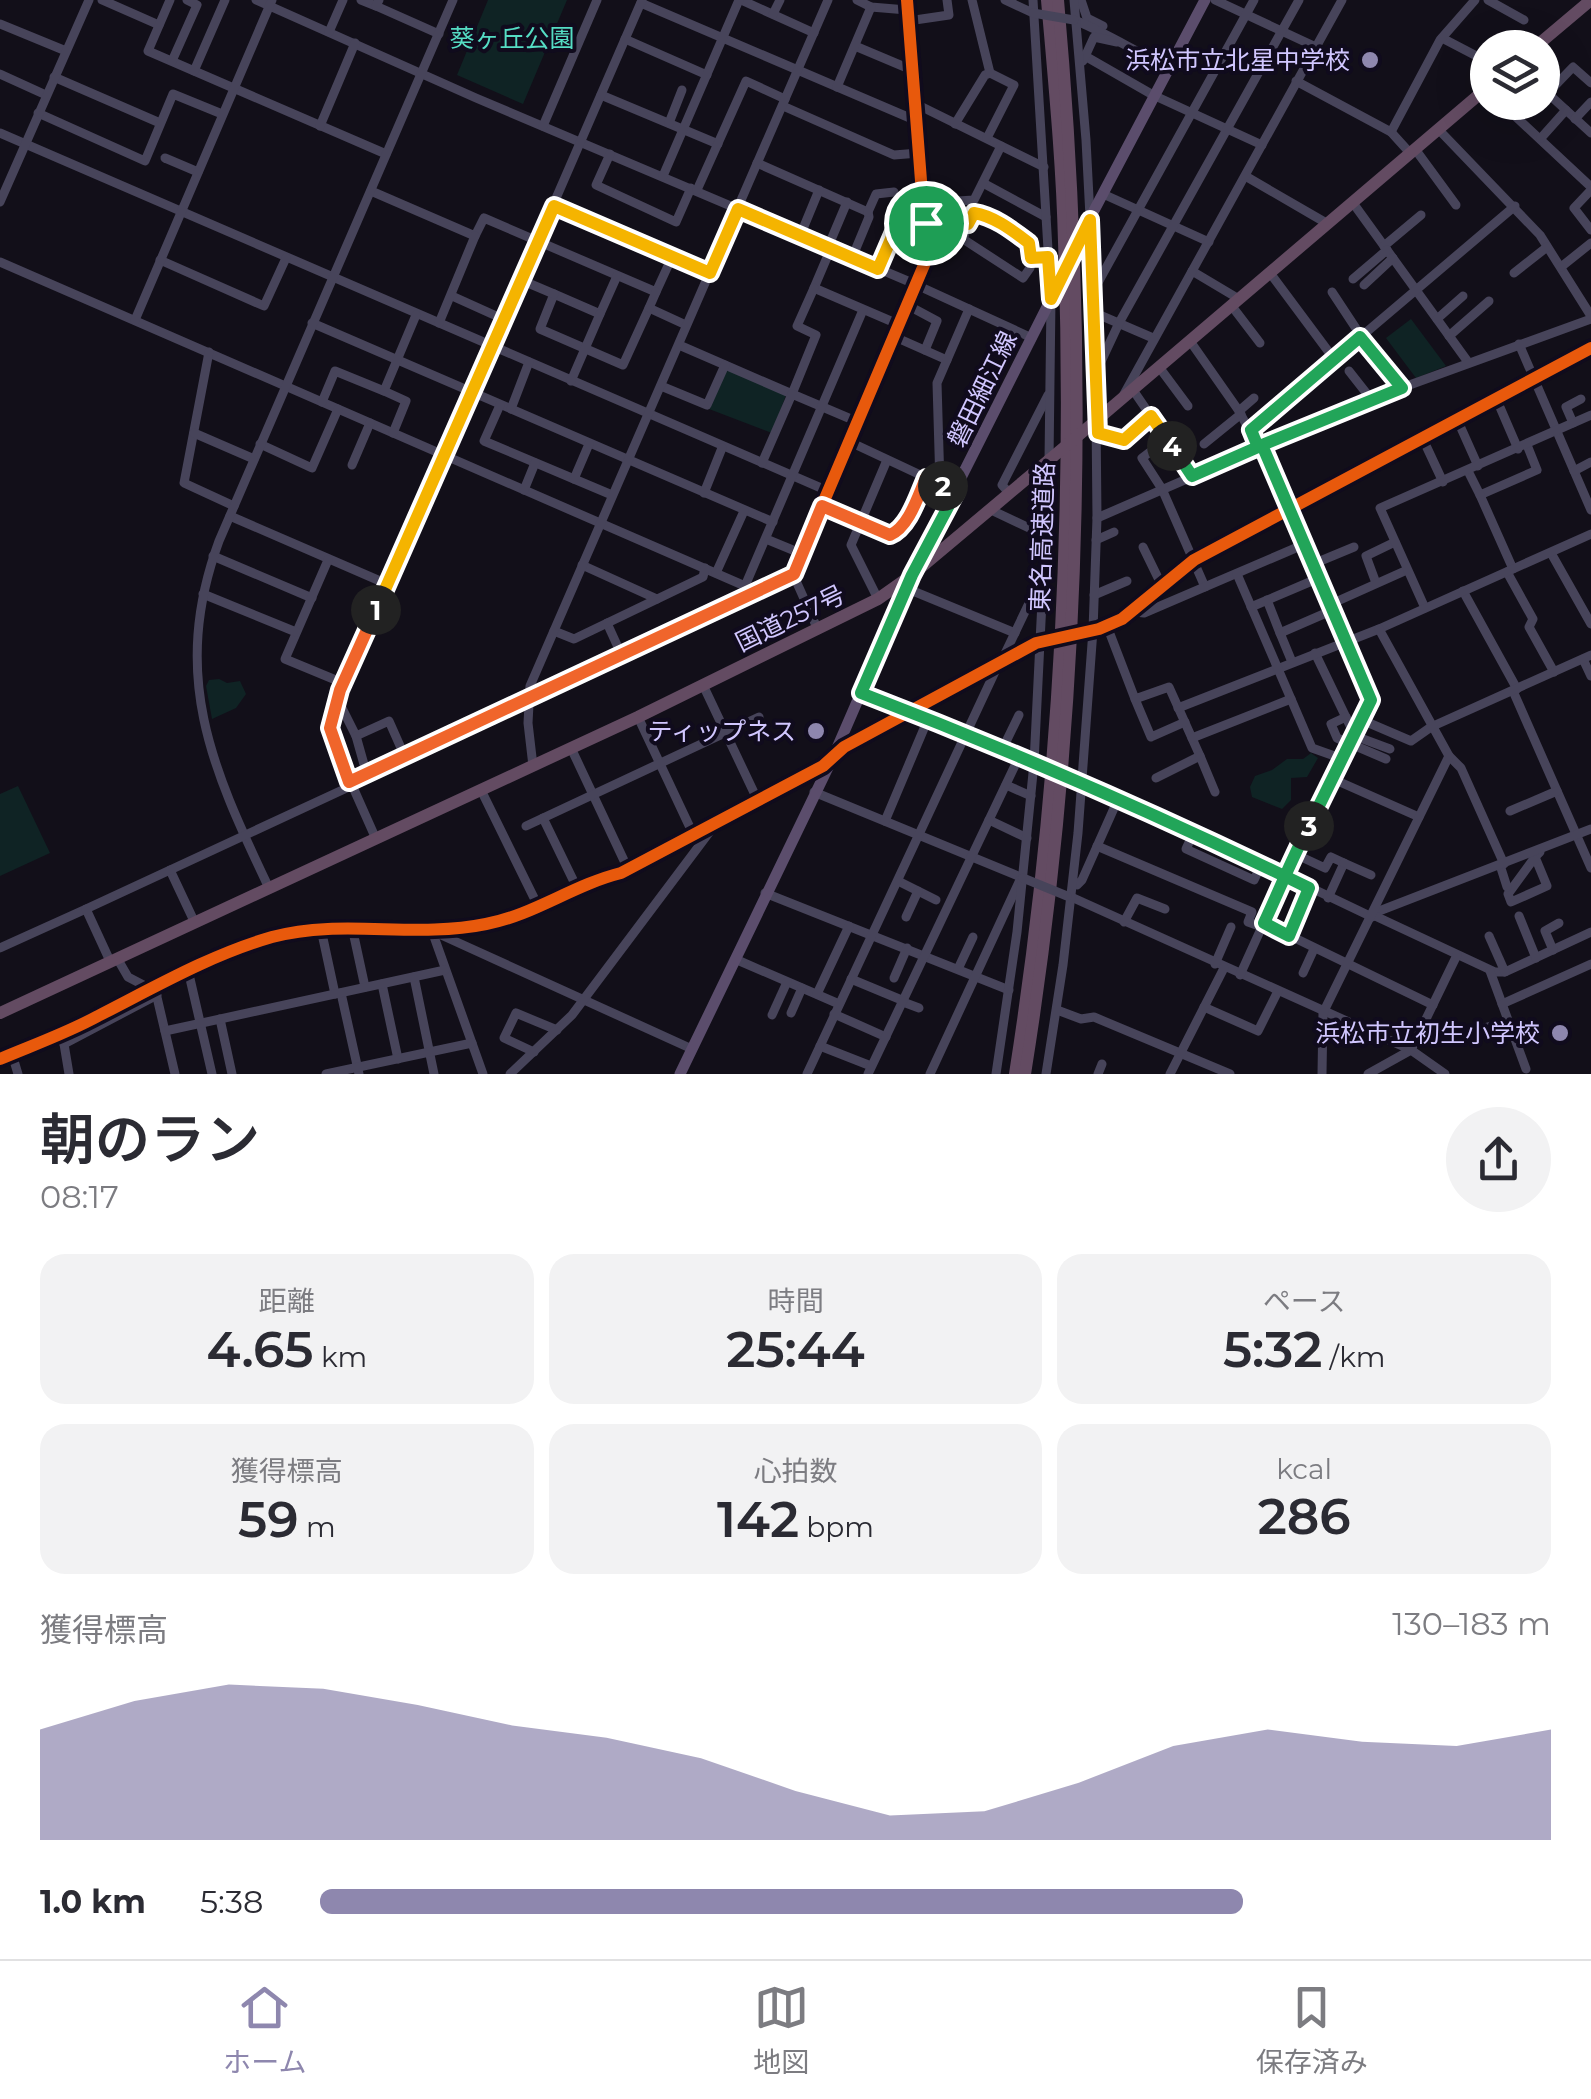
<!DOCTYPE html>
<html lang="ja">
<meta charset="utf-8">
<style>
body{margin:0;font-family:Montserrat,"Noto Sans JP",sans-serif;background:#f2f2f3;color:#2b2b33;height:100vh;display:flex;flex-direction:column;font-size:38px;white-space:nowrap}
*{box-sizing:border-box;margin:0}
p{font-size:32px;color:#7c7c81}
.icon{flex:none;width:55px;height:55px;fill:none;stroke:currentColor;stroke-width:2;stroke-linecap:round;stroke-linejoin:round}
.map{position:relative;height:1074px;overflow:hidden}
.sheet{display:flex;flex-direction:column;background:#fff;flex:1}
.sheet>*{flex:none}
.controls{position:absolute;left:1470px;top:30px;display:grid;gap:20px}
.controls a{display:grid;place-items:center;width:90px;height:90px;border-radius:50%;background:#fff;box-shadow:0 10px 40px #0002;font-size:50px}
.pin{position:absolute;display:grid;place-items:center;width:85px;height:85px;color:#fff;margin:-42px;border:5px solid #fff;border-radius:50%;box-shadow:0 2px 10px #0007}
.km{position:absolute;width:50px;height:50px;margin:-25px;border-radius:50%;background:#222;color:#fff;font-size:28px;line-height:50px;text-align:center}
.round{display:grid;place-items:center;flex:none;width:105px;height:105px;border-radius:52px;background:#f2f2f3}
.head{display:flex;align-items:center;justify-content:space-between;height:170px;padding:0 40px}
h1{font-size:55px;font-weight:600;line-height:75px}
.metrics{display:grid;grid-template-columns:repeat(3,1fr);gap:15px;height:170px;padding:10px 40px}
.metrics div{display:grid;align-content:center;border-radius:25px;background:#f2f2f3;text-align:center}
.metrics b{font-size:50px;font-weight:600}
.metrics small{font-size:28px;font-weight:400}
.metrics p{font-size:28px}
.chart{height:280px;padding:20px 40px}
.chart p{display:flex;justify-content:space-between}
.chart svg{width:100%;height:180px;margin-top:10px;fill:#8e87ae;opacity:.7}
ul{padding:0 40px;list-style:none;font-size:32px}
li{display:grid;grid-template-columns:160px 120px 1fr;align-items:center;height:75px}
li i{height:25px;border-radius:12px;background:#8e87ae}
.menu{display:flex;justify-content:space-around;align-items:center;height:140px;border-top:2px solid #e1e1e2;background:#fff;font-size:28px;color:#7c7c81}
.menu a{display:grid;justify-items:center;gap:5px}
.menu .selected{color:#8e87ae}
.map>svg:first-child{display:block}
.green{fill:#0f2324}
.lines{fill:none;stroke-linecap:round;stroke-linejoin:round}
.stream{stroke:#0c1939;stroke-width:2.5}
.minor{stroke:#47445a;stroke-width:9}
.major{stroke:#5b4d6c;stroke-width:11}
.highway{stroke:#634b62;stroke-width:12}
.minor-bridge{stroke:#47445a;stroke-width:9}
.major-bridge{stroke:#5b4d6c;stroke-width:11}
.highway-bridge{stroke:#634b62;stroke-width:12}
.cycleway-casing{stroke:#100b1d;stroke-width:19}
.cycleway{stroke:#e8590c;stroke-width:12}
.split-1-casing{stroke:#fff;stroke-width:20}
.split-2-casing{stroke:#fff;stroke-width:20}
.split-3-casing{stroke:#fff;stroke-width:20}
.split-4-casing{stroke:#fff;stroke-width:20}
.split-5-casing{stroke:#fff;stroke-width:20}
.split-1{stroke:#f5b400;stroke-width:12}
.split-2{stroke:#f0652b;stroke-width:12}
.split-3{stroke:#22a559;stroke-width:12}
.split-4{stroke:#22a559;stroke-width:12}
.split-5{stroke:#f5b400;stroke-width:12}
.poi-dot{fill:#8e87ae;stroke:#100b1d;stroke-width:4}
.labels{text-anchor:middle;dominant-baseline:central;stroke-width:8;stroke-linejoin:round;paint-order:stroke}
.park-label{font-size:25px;fill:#55ddc4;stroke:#100b1d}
.poi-label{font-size:25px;fill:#d1c7ff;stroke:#100b1d;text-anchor:end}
.street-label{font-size:25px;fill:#d1c7ff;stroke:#100b1d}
</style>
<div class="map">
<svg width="1591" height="1074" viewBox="0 0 1591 1074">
<rect width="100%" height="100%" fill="#120f19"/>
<!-- green -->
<g class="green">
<path d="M488,0H567L523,104L457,75Z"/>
<path d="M1411,319L1446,366L1416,378L1386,338Z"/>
<path d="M730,370L786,395L772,433L709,409L725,372Z"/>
<path d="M219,679L227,683L240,681L246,694L236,708L212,719L206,686L209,680Z"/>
<path d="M1311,753L1318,758L1307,777L1291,778V800L1282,809L1252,797L1250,787L1255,776L1272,770L1287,759H1303Z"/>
<path d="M18,786L50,853L0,876V794Z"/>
</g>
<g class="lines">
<!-- stream -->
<g class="stream">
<path d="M329,933L428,938"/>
<path d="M300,936L316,934"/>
<path d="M169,985L184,977"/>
</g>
<!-- minor -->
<g class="minor">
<path d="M102,0L159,25"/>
<path d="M170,0L148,51L386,154"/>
<path d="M256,0L476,98L910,282L1032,338"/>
<path d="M361,0L376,6"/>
<path d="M379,0L376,6L439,34"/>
<path d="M741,0L814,33"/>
<path d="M857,0L871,7L907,10"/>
<path d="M1005,0L1033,13"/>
<path d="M1081,0L1087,18L1103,26"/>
<path d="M1215,0L1316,47"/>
<path d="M1488,0L1524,20"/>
<path d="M641,3L917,121"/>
<path d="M773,14L780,0"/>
<path d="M908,21L949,15L947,0"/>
<path d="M1077,21C1108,34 1136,52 1168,67"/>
<path d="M0,24L66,51"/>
<path d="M329,32L343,0"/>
<path d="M1442,38L1488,62"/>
<path d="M625,39L707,75"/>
<path d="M855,46L912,70"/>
<path d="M1085,56L1153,95L1262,145"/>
<path d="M172,61L197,5L187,0"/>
<path d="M1083,61L1094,37L1117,42"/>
<path d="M194,71L225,0"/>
<path d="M0,74L46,95"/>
<path d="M54,77L160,123"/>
<path d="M1296,81L1391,132L1410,153"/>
<path d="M837,87L871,7"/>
<path d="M1542,88L1591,133"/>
<path d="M1548,93L1573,67L1591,83"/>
<path d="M601,95L718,144"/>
<path d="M1500,102L1591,187"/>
<path d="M916,104L1044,167"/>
<path d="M783,106L894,155L919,153"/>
<path d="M38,113L145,161L173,94L222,114"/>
<path d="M1575,119L1591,102"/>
<path d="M669,123L682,90"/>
<path d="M955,124L985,75L990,73L972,0"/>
<path d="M320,126L355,43"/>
<path d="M543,126L597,0"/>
<path d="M1439,130L1540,235L1591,316"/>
<path d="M1391,132L1440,40L1475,0"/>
<path d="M0,133L828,491"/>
<path d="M987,138L1014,85L990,73"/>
<path d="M1541,138L1566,110"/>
<path d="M1415,149L1456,205"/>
<path d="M610,154L596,185L676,222L691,188"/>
<path d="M165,158L198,172"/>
<path d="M757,163L868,212L869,217L852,258"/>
<path d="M663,176L739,0"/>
<path d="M1247,177L1328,224"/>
<path d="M983,183L1046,217"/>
<path d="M697,190L746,81L785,99"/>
<path d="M1591,190L1574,208L1591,230"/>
<path d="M371,191L475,236L484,218L656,292L672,257"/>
<path d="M1103,194L1209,242"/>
<path d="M0,202L89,0"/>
<path d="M924,203L974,200L1001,146"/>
<path d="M1353,203L1468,362"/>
<path d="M554,206L710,273"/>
<path d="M868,212L876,194L894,192"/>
<path d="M926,223L968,224L974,213H979L1029,243L1031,258L1048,257"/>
<path d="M968,224L963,239L1023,278L1030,268L1031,258"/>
<path d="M800,236L819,190"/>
<path d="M1384,246L1421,215"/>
<path d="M828,247L847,202"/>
<path d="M831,248L814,288L900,325"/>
<path d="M160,260L264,306L286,258"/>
<path d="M0,262L745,586"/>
<path d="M1561,267L1591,243"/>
<path d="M878,269L894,232L926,231"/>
<path d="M1192,271L1239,299"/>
<path d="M1270,273L1334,359"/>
<path d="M1514,273L1547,247"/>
<path d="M617,276L600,314L554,294L540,329L623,365L649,308"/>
<path d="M1353,279L1387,250"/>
<path d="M521,280L554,294"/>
<path d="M1364,285L1393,258"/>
<path d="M1095,288L1254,0"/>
<path d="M656,292L649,308L686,325"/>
<path d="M1332,292L1361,336"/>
<path d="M452,296L503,319"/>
<path d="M1231,305L1260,343"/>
<path d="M909,306L937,321L925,350"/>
<path d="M1095,313L1153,338"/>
<path d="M1437,319L1463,296"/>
<path d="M135,320L272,0"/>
<path d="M312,323L773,522"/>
<path d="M439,323L475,236"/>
<path d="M1449,336L1489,301"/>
<path d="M895,337L947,360"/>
<path d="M1360,337L1402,388"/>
<path d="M1190,341L1239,411L1258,447"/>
<path d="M1519,344L1591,510"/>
<path d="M679,345L792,394L816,335L797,326L814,288"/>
<path d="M209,352L184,483L234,506"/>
<path d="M1159,367L1188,406"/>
<path d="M1098,368L1119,323L1299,0"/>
<path d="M1349,371L1371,399"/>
<path d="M571,381L600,314"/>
<path d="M661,386L707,405L725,365"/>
<path d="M1133,390L1192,476"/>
<path d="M1123,396L1342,0"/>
<path d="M1496,398L1518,449"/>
<path d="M322,402L335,371L384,391"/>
<path d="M500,405L484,441L574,479"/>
<path d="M511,409L529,362"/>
<path d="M1239,411L1254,398"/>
<path d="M1457,419L1478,466"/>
<path d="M1573,423L1566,407L1581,399"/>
<path d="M1251,430L1515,206"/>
<path d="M194,433L254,459"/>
<path d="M393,433L406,401L384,391L416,315"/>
<path d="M1097,433L1124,440L1151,416"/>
<path d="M1422,437L1443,482"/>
<path d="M1167,439L1142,458L1162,489L1205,587"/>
<path d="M850,442L929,479"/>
<path d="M260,444L312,468L338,409"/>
<path d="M589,444L574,479L612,495"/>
<path d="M1204,444L1241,414"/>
<path d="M762,463L792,394L858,422"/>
<path d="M352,465L370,423"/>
<path d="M1468,471L1480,495L1537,470L1527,445"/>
<path d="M1574,471L1591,462"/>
<path d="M940,485L937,383L969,309"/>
<path d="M524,490L535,463"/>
<path d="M704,493L722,448"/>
<path d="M1010,494L1002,485L1048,395"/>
<path d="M1480,495L1513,569"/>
<path d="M821,506L890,535C909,527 918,496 926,478"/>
<path d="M991,510L1046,536"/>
<path d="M230,516L387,584"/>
<path d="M1097,518L1371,399L1591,319"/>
<path d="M766,539L800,553"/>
<path d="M1096,540L1114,532"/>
<path d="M1143,547L1162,586"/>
<path d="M1551,553L1591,624"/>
<path d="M213,556L312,598"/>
<path d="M328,560L285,659L343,683"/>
<path d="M1313,564L1354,547"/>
<path d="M582,565L657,599"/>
<path d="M1507,572L1533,619L1529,627L1554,672"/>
<path d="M716,573L744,511"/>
<path d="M793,574L818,630"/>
<path d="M1376,583L1366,556L1395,542"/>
<path d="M748,587L745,586L863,310"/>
<path d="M908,589L1015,633"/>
<path d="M1463,591L1517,689"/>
<path d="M203,594L296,632"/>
<path d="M1094,595L1127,581"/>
<path d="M878,599L851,545L887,460"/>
<path d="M1267,600L1280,633"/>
<path d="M1331,604L1407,570"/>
<path d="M1251,607L1319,578"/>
<path d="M1425,608L1380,508L1591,415"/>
<path d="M1135,612L1144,613L1305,544"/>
<path d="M607,623L622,656"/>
<path d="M1107,626L1135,699L1169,687L1200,756L1156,778"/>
<path d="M1093,630L1135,612L1194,560L1591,348"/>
<path d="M554,631L574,639L703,577L705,568"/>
<path d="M1315,653L1355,736L1390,749"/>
<path d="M1583,659L1591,676"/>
<path d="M1001,662L1042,576"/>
<path d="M1292,662L1280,633L1333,610"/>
<path d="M703,685L758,801"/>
<path d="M1513,691L1591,868"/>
<path d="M861,693L1037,764"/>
<path d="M1135,699L1151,737L1185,722"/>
<path d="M1291,699L1312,748L1343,759"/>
<path d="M338,700L356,736L389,721L405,757"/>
<path d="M1178,708L1379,629L1591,534"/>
<path d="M638,717L694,836"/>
<path d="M1346,717L1331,724L1337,738L1386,759"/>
<path d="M1362,720L1411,741L1431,727L1591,655"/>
<path d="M356,736L367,775"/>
<path d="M1192,738L1291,699L1237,574"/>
<path d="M571,748L628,869"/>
<path d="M1002,750L1019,715"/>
<path d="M1200,756L1215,792"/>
<path d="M1449,756L1461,768L1504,864"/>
<path d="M533,766L528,723L530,686L828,0"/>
<path d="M1333,779L1419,817"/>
<path d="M1080,781L1142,807L1372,917"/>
<path d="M349,782L793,574L927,258L907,0"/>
<path d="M1006,785L1031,796"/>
<path d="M481,790L539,908"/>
<path d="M814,792L1023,878"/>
<path d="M1510,811L1557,791"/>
<path d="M543,818L577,888"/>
<path d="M989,820L1027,838"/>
<path d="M885,821L928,719"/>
<path d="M526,826L759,717"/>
<path d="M1194,832L1186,849L1254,880L1261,865"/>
<path d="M376,839L332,740L331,717L642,0"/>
<path d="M1097,846L1252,912L1248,922L1262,927"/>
<path d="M1295,854L1325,868L1331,857L1344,863L1328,898"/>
<path d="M1535,857L1547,886L1511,902L1508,894L1535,857L1540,852"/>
<path d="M1344,863L1371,875"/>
<path d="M1500,865L1507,887"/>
<path d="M170,870L194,921"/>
<path d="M898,881L936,900"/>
<path d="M1073,884L1077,885L1082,880L1119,797"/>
<path d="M268,886C211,766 170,675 219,541L453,0"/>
<path d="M765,893L1009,990"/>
<path d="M1069,896L1411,1050L1445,1074"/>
<path d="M1374,913L1591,829"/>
<path d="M1373,915L1495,972H1505L1591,932"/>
<path d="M1519,916L1536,958"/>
<path d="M906,917L918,891"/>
<path d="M1124,922L1137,898L1165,909"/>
<path d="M1264,923L1433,1005"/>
<path d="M352,927L365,987"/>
<path d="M321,929L335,994"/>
<path d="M432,931L483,1074"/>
<path d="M439,934L692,1049"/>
<path d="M1289,936L1309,888"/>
<path d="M1489,936L1505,972"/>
<path d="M0,948L86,909"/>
<path d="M1553,950L1545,931L1559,923"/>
<path d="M117,958L128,977L149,988"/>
<path d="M735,959L839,1004"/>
<path d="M110,961L86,909L351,786"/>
<path d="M1215,964L1231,927"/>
<path d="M958,969L973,937"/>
<path d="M188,970L212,1074"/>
<path d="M1490,971L1526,1069"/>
<path d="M1303,973L1314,949"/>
<path d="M1240,975L1295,854L1371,700L1262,445"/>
<path d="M414,977L434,1074"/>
<path d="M894,978L907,948"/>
<path d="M851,979L904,1001"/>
<path d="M382,984L398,1059"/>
<path d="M156,993L175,1074"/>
<path d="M341,993L359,1074"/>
<path d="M817,994L849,926"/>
<path d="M903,1002L919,1008"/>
<path d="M1502,1004L1591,964"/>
<path d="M1204,1007L1258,1031L1278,991"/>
<path d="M1057,1010L1081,1019L1094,1017L1230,1074"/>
<path d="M791,1013L802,988"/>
<path d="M834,1014L886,1037"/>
<path d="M772,1015L787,982"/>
<path d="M220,1019L232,1074"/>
<path d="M165,1031L445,970"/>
<path d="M1474,1031L1508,1021"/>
<path d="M58,1034L64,1044L157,995"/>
<path d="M64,1044L69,1074"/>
<path d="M820,1046L871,1066"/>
<path d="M534,1052L504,1038L516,1013L557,1030"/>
<path d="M12,1054L18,1074"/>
<path d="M0,1059L97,1017L188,970L277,936L308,930L352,927L432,931L487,924L539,908L596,879L621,873L716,824L823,766L844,747L908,711L1036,643L1045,641"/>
<path d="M326,1074L472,1043"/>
<path d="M510,1074L572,1015L714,826"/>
<path d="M807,1074L999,663"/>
<path d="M868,1074L1019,757"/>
<path d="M930,1074L1020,880"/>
<path d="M996,1074L1017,932L1034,763L1049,460L1051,299L1033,0"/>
<path d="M1046,1074L1063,965L1078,833L1093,630L1097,518L1095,313L1086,140L1074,0"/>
<path d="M1098,1074L1102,1064"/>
<path d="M1170,1074L1224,968"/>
<path d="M1322,1074L1323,1013L1449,756L1379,629"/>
<path d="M1368,1074L1411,1050L1457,955"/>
</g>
<!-- major -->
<g class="major">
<path d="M1089,220L1205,0"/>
<path d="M680,1074L834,755L912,575L1051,299"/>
</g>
<!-- highway -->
<g class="highway">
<path d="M1534,48L1591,0"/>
<path d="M1098,419L1488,87"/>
<path d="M0,1013L638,717L878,599L912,575L1049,460"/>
<path d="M1015,1074C1058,799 1074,521 1064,242C1062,161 1054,81 1047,0"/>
<path d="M1025,1074C1082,718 1090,359 1058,0"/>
</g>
<!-- minor-bridge -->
<g class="minor-bridge">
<path d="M1033,13L1074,20"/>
<path d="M1045,641L1093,630"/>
<path d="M1037,764L1078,780"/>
<path d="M1023,878L1067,896"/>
</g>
<!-- major-bridge -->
<path class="major-bridge" d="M1051,299L1089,220"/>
<!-- highway-bridge -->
<path class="highway-bridge" d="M1049,460L1098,419"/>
<defs>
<g id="cycleway">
<path d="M349,782L793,574L927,258L907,0"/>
<path d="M0,1059C33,1045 67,1033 98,1016C155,987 210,955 272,937C343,918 413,939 486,924C534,915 573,885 621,873L823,766L844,747L1036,643L1099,629L1122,619L1194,560L1591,348"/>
</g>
</defs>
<!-- cycleway casing -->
<use href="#cycleway" class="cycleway-casing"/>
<!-- cycleway -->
<use href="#cycleway" class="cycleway"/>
</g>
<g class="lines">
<defs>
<path id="split-1" d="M376,610L554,206L710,273L738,209L878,269L894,232L926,231V223"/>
<path id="split-2" d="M376,610L340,690L330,728L349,782L794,574L822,506L890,535C909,527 918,496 926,478L943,486"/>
<path id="split-3" d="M943,486L956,492L912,575L861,693C1015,752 1161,816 1309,888L1289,936L1264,923C1279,891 1292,858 1309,826"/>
<path id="split-4" d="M1172,446L1192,476L1258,447L1262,445L1402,388L1360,337L1251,430L1258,447L1262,445L1371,700L1309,826"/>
<path id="split-5" d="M926,223L968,224L974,213C994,216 1013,231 1029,243L1031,258L1048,257L1051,299L1090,220L1098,433L1124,440L1151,416L1172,446"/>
</defs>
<!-- split-1 casing -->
<use href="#split-1" class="split-1-casing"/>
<!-- split-2 casing -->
<use href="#split-2" class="split-2-casing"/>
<!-- split-3 casing -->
<use href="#split-3" class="split-3-casing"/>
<!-- split-4 casing -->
<use href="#split-4" class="split-4-casing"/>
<!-- split-5 casing -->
<use href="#split-5" class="split-5-casing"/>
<!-- split-1 -->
<use href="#split-1" class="split-1"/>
<!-- split-2 -->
<use href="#split-2" class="split-2"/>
<!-- split-3 -->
<use href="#split-3" class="split-3"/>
<!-- split-4 -->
<use href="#split-4" class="split-4"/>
<!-- split-5 -->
<use href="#split-5" class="split-5"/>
</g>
<!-- markers -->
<g class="poi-dot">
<circle cx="1370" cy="60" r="10"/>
<circle cx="816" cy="731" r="10"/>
<circle cx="1560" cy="1033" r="10"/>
</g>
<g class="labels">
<!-- park labels -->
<g class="park-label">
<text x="512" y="38">葵ヶ丘公園</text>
</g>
<!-- poi labels -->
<g class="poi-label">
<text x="1350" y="60">浜松市立北星中学校</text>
<text x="796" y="731">ティップネス</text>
<text x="1540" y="1033">浜松市立初生小学校</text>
</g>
<!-- street labels -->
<g class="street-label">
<text transform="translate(982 389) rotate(-64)">磐田細江線</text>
<text transform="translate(1042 537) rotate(-88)">東名高速道路</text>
<text transform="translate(790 618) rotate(-26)">国道257号</text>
</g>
</g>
</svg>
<div class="controls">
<a><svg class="icon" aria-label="layers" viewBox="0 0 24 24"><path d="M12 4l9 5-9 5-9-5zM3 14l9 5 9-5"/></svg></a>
</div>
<div class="pin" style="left:926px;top:223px;background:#1e9e55"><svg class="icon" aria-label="arrive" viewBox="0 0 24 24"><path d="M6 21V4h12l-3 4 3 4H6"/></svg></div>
<b class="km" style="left:376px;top:610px">1</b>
<b class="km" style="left:943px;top:486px">2</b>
<b class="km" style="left:1309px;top:826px">3</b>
<b class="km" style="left:1172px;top:446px">4</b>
</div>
<section class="sheet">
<div class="head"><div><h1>朝のラン</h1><p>08:17</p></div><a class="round"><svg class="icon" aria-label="share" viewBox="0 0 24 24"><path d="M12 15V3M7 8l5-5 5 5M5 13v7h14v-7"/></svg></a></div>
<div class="metrics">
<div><p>距離</p><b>4.65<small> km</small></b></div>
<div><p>時間</p><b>25:44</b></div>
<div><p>ペース</p><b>5:32<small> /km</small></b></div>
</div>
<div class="metrics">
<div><p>獲得標高</p><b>59<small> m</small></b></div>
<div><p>心拍数</p><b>142<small> bpm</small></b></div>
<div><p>kcal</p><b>286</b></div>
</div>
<div class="chart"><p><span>獲得標高</span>130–183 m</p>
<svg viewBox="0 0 160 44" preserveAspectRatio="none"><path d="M0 44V17L10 10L20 6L30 7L40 11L50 16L60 19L70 24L80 32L90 38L100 37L110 30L120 21L130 17L140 20L150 21L160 17V44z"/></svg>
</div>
<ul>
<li><b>1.0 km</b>5:38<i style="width:75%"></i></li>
</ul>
</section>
<nav class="menu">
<a class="selected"><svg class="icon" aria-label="home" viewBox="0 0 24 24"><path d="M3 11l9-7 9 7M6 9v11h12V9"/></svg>ホーム</a>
<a><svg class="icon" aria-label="map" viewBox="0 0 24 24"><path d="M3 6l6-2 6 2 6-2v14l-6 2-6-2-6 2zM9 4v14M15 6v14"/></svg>地図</a>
<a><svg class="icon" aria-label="saved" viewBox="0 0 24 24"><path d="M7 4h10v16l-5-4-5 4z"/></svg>保存済み</a>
</nav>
